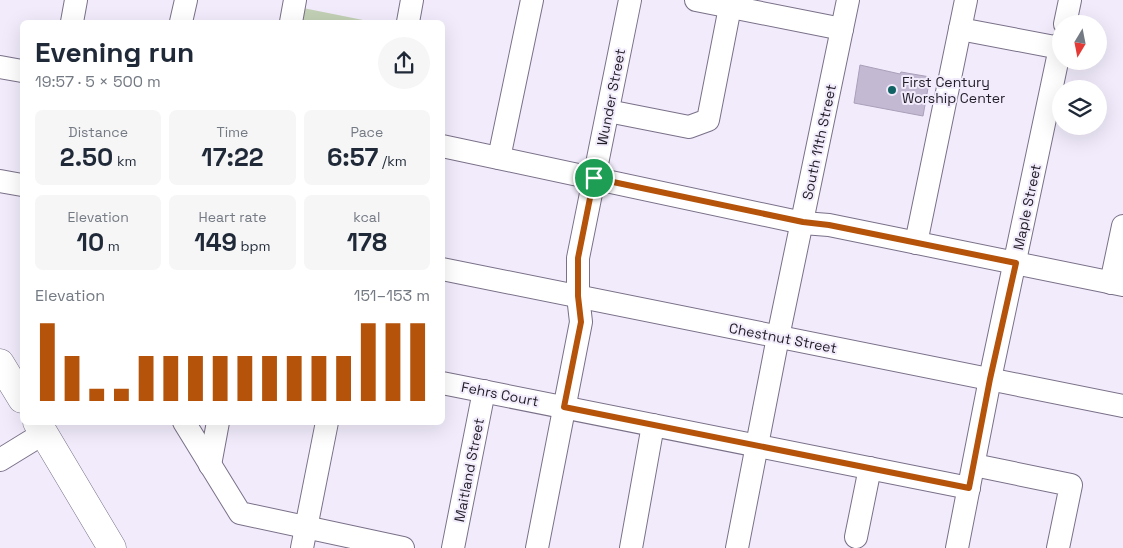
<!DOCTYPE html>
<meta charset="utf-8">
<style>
body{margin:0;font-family:"Space Grotesk",sans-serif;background:#f6f6f7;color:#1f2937;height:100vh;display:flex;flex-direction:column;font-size:19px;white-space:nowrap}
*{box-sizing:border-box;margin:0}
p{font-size:16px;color:#747a83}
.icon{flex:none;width:28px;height:28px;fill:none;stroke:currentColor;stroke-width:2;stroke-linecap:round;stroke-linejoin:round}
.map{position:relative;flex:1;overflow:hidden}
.panel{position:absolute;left:20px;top:20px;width:425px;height:405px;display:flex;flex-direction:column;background:#fff;border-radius:8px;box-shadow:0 5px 20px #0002}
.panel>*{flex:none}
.needle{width:32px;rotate:190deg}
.buttons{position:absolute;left:1052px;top:15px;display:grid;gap:10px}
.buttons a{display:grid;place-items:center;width:55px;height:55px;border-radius:50%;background:#fff;box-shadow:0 5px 20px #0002;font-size:25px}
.pin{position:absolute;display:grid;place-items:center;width:42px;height:42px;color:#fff;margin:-21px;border:2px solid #fff;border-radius:50%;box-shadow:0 1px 5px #0007}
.round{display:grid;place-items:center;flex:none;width:52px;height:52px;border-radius:26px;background:#f6f6f7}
.summary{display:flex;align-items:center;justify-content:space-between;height:85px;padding:0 15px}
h1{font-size:28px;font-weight:800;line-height:38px}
.figures{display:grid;grid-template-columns:repeat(3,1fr);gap:8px;height:85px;padding:5px 15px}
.figures div{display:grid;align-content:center;border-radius:8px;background:#f6f6f7;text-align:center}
.figures b{font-size:25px;font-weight:800}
.figures small{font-size:14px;font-weight:400}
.figures p{font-size:14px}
.chart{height:140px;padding:10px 15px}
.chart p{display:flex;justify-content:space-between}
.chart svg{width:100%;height:90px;margin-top:5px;stroke:#b45309;stroke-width:6}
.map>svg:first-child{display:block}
.green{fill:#c2d0b5}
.building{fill:#c4b9d3;stroke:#aaa0ba}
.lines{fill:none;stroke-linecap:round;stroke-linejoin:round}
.minor-casing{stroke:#7a7088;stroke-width:24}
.major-casing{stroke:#7a7088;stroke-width:29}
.minor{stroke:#fff;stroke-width:22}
.major{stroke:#fff;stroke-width:28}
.route-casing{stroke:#fff;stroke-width:10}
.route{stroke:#b45309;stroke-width:6}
.poi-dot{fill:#116262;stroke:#f1ebfb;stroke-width:2}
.labels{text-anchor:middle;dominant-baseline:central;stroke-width:4;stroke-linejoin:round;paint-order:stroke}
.poi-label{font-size:14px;fill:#211d27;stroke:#f1ebfb;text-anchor:start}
.street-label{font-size:14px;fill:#211d27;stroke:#f1ebfb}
</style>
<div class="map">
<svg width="1123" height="548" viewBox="0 0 1123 548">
<rect width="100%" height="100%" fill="#f1ebfb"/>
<!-- green -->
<path class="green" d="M303,8L373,22H300Z"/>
<!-- building -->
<path class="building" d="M860,65L900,74L901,72L930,77L923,116L854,103Z"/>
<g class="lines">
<defs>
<g id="minor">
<path d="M696,0L842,29"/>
<path d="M72,22L76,0"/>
<path d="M181,22L186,0"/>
<path d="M291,22L295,0"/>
<path d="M408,22L412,0"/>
<path d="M1065,24L1070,0"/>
<path d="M960,29L1060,48"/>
<path d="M0,67L22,71"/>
<path d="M608,111L689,127L708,120L730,7"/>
<path d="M442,146L803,223L829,225L1123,285"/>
<path d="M499,158L532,0"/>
<path d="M0,181L22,185"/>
<path d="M916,243L966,0"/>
<path d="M442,269L1123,406"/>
<path d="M1111,283L1123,226"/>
<path d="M442,383L969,488"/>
<path d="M184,422L240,513L403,548"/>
<path d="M0,460L44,433"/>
<path d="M210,465L218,422"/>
<path d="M974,465L1071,485L1058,548"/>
<path d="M856,537L870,468"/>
<path d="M302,548L327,422"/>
<path d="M453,548L484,391"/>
<path d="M537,548L581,322L578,296V258L630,0"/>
<path d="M631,548L653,425"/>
<path d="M737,548L778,337L848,0"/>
<path d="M957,548L990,379L1061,43"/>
</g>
<g id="major">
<path d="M0,363L22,399"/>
<path d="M37,422L112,548"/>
</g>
</defs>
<!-- minor casing -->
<use href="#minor" class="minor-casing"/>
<!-- major casing -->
<use href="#major" class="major-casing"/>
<!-- minor -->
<use href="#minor" class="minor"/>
<!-- major -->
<use href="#major" class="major"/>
</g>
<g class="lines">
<defs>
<path id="route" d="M594,178L803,222L829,225L1016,263L990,379L969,488L564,407L581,322L578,296V258Z"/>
</defs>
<!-- route casing -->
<use href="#route" class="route-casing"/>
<!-- route -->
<use href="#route" class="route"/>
</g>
<!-- markers -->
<circle class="poi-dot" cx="892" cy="90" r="5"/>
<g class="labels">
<!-- poi labels -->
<g class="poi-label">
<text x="902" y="82">First Century<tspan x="902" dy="16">Worship Center</tspan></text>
</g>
<!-- street labels -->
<g class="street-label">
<text transform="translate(611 97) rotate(-79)">Wunder Street</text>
<text transform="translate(819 142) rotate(-78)">South 11th Street</text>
<text transform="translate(1027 207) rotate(-78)">Maple Street</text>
<text transform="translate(783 338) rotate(11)">Chestnut Street</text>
<text transform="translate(500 394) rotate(11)">Fehrs Court</text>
<text transform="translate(469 470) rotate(-79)">Maitland Street</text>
</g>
</g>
</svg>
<div class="buttons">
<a><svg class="needle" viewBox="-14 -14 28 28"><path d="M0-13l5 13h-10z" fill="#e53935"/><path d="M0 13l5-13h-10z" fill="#747a83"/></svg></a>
<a><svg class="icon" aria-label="layers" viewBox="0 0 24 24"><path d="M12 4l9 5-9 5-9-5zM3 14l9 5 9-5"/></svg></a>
</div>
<div class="pin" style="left:594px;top:178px;background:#1e9e55"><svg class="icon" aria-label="arrive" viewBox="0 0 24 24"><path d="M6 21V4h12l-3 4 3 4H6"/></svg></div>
<section class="panel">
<div class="summary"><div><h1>Evening run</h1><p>19:57 · 5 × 500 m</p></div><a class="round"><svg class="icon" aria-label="share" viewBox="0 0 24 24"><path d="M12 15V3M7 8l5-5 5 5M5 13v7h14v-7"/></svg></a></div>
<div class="figures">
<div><p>Distance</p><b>2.50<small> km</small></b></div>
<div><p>Time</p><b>17:22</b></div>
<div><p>Pace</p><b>6:57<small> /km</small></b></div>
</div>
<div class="figures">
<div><p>Elevation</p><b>10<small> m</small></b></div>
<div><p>Heart rate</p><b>149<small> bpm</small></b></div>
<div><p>kcal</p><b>178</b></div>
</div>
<div class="chart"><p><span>Elevation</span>151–153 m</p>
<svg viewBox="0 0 160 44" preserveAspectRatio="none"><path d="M5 44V6M15 44V22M25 44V38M35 44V38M45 44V22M55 44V22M65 44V22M75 44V22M85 44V22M95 44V22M105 44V22M115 44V22M125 44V22M135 44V6M145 44V6M155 44V6"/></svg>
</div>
</section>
</div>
